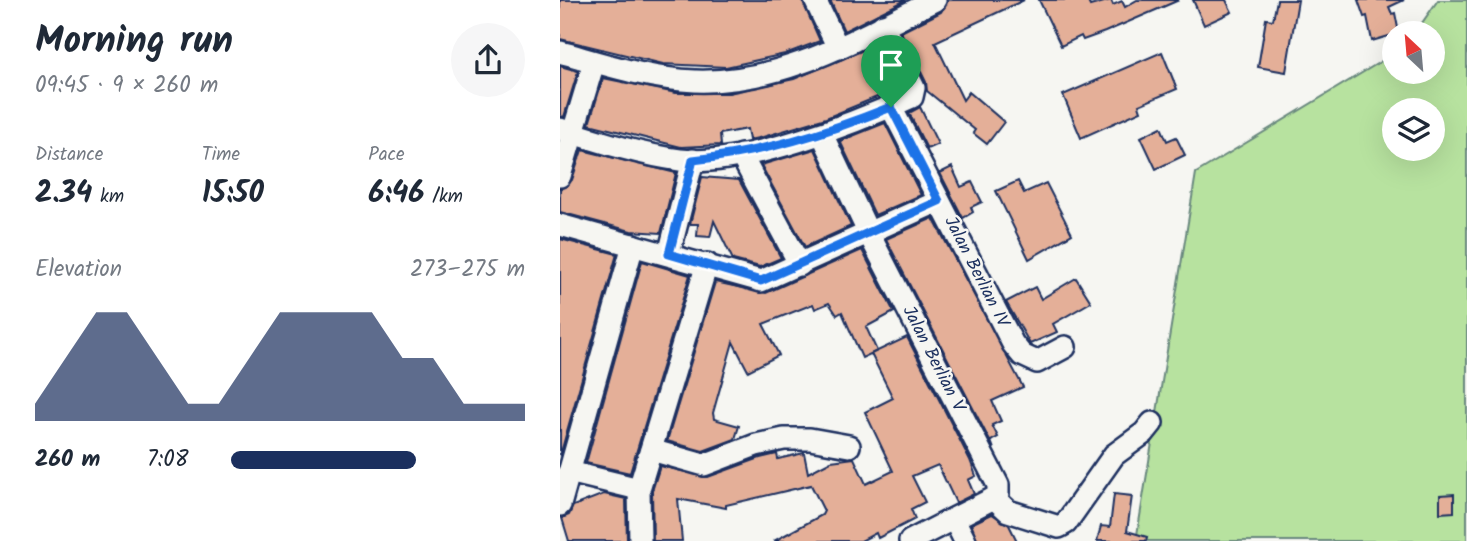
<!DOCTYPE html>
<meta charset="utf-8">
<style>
body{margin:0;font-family:Kalam,sans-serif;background:#f6f6f7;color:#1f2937;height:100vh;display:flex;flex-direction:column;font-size:26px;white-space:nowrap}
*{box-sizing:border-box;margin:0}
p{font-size:23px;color:#747a83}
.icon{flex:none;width:38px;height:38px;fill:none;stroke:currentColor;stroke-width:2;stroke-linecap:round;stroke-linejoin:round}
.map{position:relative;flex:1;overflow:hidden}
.drawer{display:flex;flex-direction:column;background:#fff;width:560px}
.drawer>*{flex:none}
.needle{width:46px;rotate:334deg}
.controls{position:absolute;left:822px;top:21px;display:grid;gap:14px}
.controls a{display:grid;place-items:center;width:63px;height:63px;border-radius:50%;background:#fff;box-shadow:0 7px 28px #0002;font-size:35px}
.pin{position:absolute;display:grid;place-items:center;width:60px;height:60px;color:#fff;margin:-72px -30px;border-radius:50% 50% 50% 0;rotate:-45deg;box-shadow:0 0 7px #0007}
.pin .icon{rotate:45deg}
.round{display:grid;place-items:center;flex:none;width:74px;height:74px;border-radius:37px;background:#f6f6f7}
.overview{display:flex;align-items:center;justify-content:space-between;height:119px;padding:0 35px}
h1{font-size:38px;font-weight:800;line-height:52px}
.figures{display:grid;grid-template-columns:repeat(3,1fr);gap:10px;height:119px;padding:7px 35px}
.figures div{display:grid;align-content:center}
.figures b{font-size:30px;font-weight:800}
.figures small{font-size:19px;font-weight:400}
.figures p{font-size:19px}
.chart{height:196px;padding:14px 35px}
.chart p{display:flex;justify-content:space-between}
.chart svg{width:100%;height:126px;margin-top:7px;fill:#1b2f5e;opacity:.7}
ul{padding:0 35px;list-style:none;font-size:23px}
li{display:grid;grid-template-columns:112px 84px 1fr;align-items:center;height:52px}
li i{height:18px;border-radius:9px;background:#1b2f5e}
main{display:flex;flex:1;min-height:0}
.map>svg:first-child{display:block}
.green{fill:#b7e29f;stroke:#69887e;stroke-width:2;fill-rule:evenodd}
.building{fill:#e4af98;stroke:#1b2f5e;stroke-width:2}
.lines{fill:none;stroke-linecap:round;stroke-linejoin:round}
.street-casing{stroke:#1b2f5e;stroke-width:26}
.street{stroke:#f6f6f2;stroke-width:21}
.route-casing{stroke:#fff;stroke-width:14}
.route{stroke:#1a73e8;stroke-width:9}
.labels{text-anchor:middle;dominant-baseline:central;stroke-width:5;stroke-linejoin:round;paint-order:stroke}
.street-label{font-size:18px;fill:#1b2f5e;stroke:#f6f6f2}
</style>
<main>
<section class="drawer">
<div class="overview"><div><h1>Morning run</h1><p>09:45 · 9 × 260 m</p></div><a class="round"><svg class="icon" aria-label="share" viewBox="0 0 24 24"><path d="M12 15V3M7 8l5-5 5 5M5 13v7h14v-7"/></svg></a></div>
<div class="figures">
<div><p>Distance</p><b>2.34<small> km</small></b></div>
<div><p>Time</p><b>15:50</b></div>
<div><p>Pace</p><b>6:46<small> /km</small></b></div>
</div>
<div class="chart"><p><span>Elevation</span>273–275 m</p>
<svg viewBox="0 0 160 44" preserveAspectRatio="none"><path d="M0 44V38L10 22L20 6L30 6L40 22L50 38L60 38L70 22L80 6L90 6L100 6L110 6L120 22L130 22L140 38L150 38L160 38V44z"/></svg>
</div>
<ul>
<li><b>260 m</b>7:08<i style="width:63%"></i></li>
</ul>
</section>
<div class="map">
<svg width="907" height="541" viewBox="0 0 907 541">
<rect width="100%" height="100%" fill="#f6f6f2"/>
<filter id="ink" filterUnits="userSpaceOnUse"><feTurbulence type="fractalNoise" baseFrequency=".0143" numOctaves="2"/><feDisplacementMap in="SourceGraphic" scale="14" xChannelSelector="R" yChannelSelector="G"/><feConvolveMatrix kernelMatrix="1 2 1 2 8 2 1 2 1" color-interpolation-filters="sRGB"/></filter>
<g filter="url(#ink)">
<!-- green -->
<path class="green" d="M878,0H907V541H576L636,173L835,53V72H873V33H855ZM835,110H873V149H835Z"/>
<!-- building -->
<g class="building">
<path d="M0,0H242L260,41L225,54L166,67L103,64L0,39Z"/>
<path d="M270,0H346L284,31Z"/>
<path d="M388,0H464L375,42L403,100L409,92L444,122L427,144L413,133L415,130L367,91L366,82L341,32L381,12Z"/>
<path d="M479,0H527L530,6L551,0L553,5L562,1L565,7L577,0H619L545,32L523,40L521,36L501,46Z"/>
<path d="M633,0H666L672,12L644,25Z"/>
<path d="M717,0H738L726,72L698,67L706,19L713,20Z"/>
<path d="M798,0H844L829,7L832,14L835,13L839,33L812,41L807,16L804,17Z"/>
<path d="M318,44L339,88L266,118L203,137L189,140L187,129L160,134L161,145L121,147L29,124L43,78L116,93H169L234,79Z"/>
<path d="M602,52L617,89L579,105L581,111L521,138L503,95Z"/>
<path d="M0,66L18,71L4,117L0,116Z"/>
<path d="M360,107L378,144L367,149L349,113Z"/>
<path d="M325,123L361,195L315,215L280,141Z"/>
<path d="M601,127L607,141L616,137L625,155L596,169L581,137Z"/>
<path d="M255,149L291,226L245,247L201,165Z"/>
<path d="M22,150L116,173L101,233L71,231L0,212V189L12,180Z"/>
<path d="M392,167L401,187L412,182L422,202L411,207L413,212L403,218L380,173Z"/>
<path d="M142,177L179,180L221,258L200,267L173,260L154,221L150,237L137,236L138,224H130Z"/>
<path d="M458,181L464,193L486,183L512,234L469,259L436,191Z"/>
<path d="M373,218L463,387L432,401L441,421L432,425L438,437L431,441L434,449L326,239Z"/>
<path d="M0,239L57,254L0,456Z"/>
<path d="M302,250L334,312L306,327L317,351L302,358L282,312L277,315L269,303L255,309L253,304L203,324L219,355L188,371L173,342L153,413L154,419L179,426L175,439L143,451L107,441L155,282L206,293Z"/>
<path d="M82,261L130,275L70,473L26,463Z"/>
<path d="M516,278L531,302L493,324L497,332L470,344L446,302L475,287L481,299Z"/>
<path d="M347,337L410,460L416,476L408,480L414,494L396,503L378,465L352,476L365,502L351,509L355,519L318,538L316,533L301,541H214L262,515L264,511L251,485L166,505V508L118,499L122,541H93L92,491L100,466L148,477L200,458L217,454L218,459L244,453L248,473L271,461L294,458L306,484L333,471L305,412L333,398L311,354Z"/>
<path d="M44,494L66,499L67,541H9L2,518L9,515L13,506Z"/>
<path d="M554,494L572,496L567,531L587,537L586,541H537L541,526L550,527Z"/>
<path d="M894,494V512L880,513V495Z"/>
<path d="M432,514L449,525L457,541H418L411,524Z"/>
</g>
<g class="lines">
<defs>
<g id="street">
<path d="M255,0L278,48"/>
<path d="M0,52C44,64 89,79 135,81C223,84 298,38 375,0"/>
<path d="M331,107L453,344L462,355L477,362L505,347"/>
<path d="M0,129C38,141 81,155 120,160C183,167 295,123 352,97L354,88L323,25"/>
<path d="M262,134L309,234L438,485V494L434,498L350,541"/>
<path d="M181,155L240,265"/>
<path d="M0,176L34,62"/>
<path d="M0,225L201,281L379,201"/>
<path d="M109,254L133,160"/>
<path d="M91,450L144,465L196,445L224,439H250L289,446"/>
<path d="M9,472L79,489"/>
<path d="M434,498L448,511L499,527L506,523L554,455L584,433L592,423"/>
<path d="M0,505L73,245"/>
<path d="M394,519L405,541"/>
<path d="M80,541L79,489L147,264"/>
</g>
</defs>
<!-- street casing -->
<use href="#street" class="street-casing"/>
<!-- street -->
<use href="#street" class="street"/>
</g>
</g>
<g class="lines" filter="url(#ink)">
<defs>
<path id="route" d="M331,107L379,201L201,281L109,254L133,160C202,153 266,133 331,107Z"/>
</defs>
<!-- route casing -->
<use href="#route" class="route-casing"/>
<!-- route -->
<use href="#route" class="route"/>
</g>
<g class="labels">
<!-- street labels -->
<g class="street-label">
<text transform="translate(416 272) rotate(63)">Jalan Berlian IV</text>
<text transform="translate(373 359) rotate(63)">Jalan Berlian V</text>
</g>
</g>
</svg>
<div class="controls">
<a><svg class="needle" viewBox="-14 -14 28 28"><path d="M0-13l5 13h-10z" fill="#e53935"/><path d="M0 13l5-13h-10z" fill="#747a83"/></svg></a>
<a><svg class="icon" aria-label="layers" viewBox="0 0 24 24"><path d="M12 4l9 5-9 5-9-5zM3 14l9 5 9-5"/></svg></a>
</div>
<div class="pin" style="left:331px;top:107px;background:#1e9e55"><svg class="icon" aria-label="arrive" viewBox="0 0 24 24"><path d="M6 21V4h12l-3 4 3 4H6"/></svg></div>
</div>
</main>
